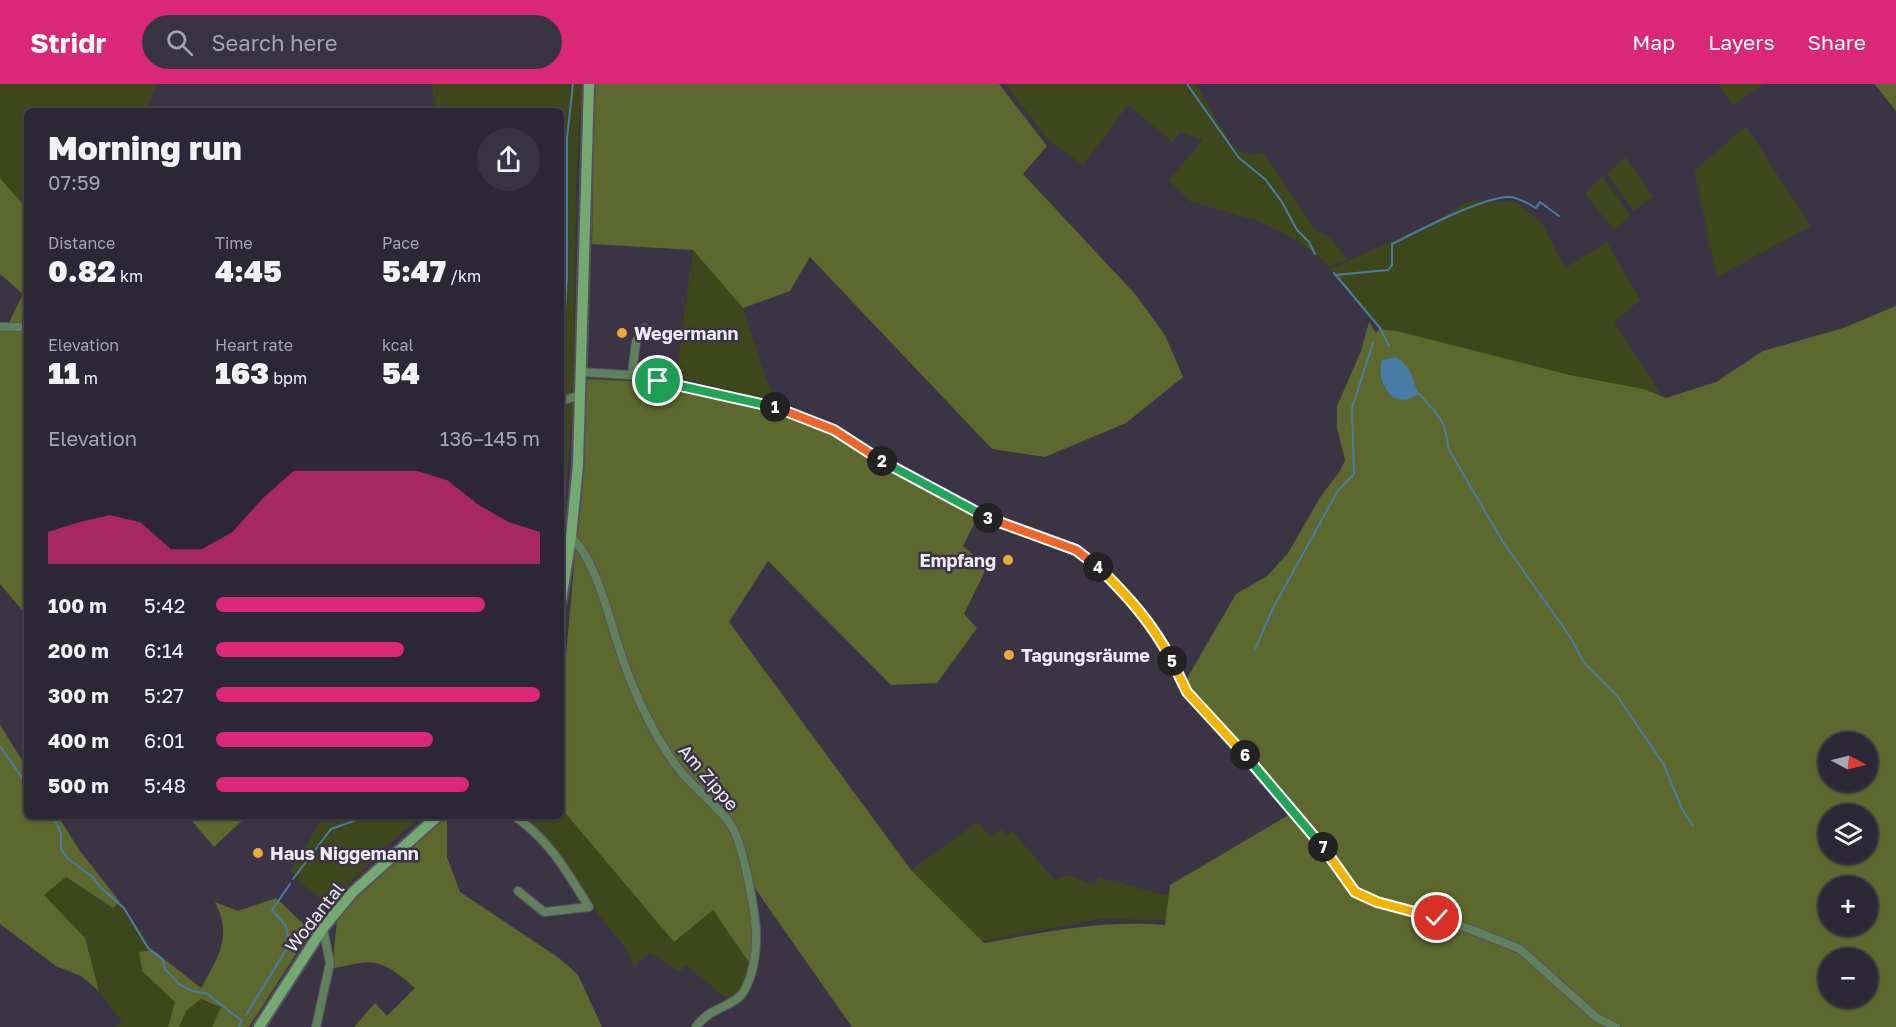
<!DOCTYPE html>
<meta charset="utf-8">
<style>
body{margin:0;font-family:"Golos Text",sans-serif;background:#383340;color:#f1f3f6;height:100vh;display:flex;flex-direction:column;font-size:22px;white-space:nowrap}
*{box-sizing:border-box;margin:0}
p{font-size:20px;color:#a6a5ac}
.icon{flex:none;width:33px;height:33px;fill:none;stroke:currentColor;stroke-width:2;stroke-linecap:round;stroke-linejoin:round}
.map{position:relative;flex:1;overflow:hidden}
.details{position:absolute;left:24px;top:24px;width:540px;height:711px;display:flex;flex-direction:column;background:#2c2734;border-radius:9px;box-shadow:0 2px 4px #0004,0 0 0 2px #48444f}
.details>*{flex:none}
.needle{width:39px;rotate:97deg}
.buttons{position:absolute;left:1818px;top:648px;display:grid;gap:12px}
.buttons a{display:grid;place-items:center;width:60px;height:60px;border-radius:50%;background:#2c2734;box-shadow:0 2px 4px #0004,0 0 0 2px #48444f;font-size:30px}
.pin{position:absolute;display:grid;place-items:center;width:51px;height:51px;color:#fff;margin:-26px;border:3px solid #fff;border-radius:50%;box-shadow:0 2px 6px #0007}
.km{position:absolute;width:30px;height:30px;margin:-15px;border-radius:50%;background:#222;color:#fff;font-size:16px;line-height:30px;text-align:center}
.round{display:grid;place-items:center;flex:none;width:63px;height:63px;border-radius:32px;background:#383340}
.overview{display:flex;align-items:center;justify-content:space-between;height:102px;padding:0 24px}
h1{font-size:33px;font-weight:800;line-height:45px}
.figures{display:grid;grid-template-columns:repeat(3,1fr);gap:9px;height:102px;padding:6px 24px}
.figures div{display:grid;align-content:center}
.figures b{font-size:30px;font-weight:800}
.figures small{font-size:16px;font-weight:400}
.figures p{font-size:16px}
.chart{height:168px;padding:12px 24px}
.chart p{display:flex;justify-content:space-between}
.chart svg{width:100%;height:108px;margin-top:6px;fill:#db2777;opacity:.7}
ul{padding:0 24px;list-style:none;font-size:20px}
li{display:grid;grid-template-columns:96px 72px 1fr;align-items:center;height:45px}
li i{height:15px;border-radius:8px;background:#db2777}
header{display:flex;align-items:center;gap:36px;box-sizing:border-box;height:84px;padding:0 30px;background:#db2777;color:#fff}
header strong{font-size:28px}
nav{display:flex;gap:33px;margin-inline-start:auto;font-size:21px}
.search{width:420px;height:54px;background:#383340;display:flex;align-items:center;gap:15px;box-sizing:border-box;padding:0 21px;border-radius:33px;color:#a6a5ac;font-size:22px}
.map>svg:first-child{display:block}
.green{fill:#3e471c}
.forest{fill:#5c682d;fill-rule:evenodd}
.water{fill:#477da5}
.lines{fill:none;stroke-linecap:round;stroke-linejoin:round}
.stream{stroke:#477da5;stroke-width:2}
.street-casing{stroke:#585161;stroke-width:10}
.secondary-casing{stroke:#585161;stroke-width:14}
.street{stroke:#60815d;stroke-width:8}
.secondary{stroke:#74a971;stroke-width:10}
.split-1-casing{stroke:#fff;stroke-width:12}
.split-2-casing{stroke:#fff;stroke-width:12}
.split-3-casing{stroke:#fff;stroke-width:12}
.split-4-casing{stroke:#fff;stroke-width:12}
.split-5-casing{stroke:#fff;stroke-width:12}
.split-6-casing{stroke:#fff;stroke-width:12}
.split-7-casing{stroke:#fff;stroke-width:12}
.split-8-casing{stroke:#fff;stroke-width:12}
.split-1{stroke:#22a559;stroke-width:8}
.split-2{stroke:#f0652b;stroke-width:8}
.split-3{stroke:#22a559;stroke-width:8}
.split-4{stroke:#f0652b;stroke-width:8}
.split-5{stroke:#f5b400;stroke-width:8}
.split-6{stroke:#f5b400;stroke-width:8}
.split-7{stroke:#22a559;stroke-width:8}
.split-8{stroke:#f5b400;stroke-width:8}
.poi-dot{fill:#ebaa39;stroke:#3b3445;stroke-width:2}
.labels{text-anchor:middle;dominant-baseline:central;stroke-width:5;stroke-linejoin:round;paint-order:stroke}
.poi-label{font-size:18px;font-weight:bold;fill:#eee9f4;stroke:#3b3445;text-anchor:start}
.street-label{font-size:18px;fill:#eee9f4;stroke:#3b3445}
</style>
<header>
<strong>Stridr</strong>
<div class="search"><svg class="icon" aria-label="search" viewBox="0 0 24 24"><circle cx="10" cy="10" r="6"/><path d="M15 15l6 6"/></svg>Search here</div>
<nav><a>Map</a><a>Layers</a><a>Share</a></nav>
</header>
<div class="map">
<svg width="1896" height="943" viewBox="0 0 1896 943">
<rect width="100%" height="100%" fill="#3b3445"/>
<!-- green -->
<g class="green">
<path d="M0,0H158L145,27H27V120L25,123L0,94Z"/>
<path d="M432,0H582L576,98L573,299L572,308L561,314V27H435Z"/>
<path d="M1005,0H1196L1232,61L1250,72L1263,68L1314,145L1332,155L1347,176L1330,182L1298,157L1280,147L1255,136L1189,117L1169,96L1203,56L1180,48L1172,58L1128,21L1083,81L1049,57Z"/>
<path d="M1718,0H1764L1733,21Z"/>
<path d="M1746,42L1811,142L1717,193L1694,87Z"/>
<path d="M1625,73L1653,112L1634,127L1607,90Z"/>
<path d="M1602,92L1630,132L1614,146L1585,110Z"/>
<path d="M1469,117L1516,118L1542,139L1565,184L1607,158L1640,216L1614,238L1661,310L1570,291L1397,247L1379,245L1330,185L1431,140Z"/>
<path d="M693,166L743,224L766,295L781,323L745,310L676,293Z"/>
<path d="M569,317L573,320L561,462V321Z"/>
<path d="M561,724L674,858L713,826L750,881L739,910L729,916L685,881L680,888L650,869L634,882C624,857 604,839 588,817C566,785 552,753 518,732H561Z"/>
<path d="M324,732H421L375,772L329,822L300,798L291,786Z"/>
<path d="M978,738L990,753L1001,745L1006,752L1012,747L1055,796L1068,791L1095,801L1098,793L1164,811L1169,810L1166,836L1100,835L981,857L911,786Z"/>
<path d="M66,793L113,824L120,818L153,866L139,868L142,887L175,918L168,943H116L122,938L99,907L85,854L43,811Z"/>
<path d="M200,915L221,923L212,943H179L186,927Z"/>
</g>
<!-- forest -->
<g class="forest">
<path d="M595,0H999L1047,62L1023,90L1135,210L1165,251L1183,293L1126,339L1045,373L992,365L810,173L790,207L743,224L693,166L592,160Z"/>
<path d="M1875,0H1896V27L1876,2Z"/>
<path d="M0,94L27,125V244L6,245L23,210L0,190Z"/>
<path d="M1896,222V943H852L747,793L755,855L750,880L713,826L674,858L561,724V596L566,571L582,394L587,295L632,297L783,328L814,339L867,373L978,432L963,462L987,483L964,530L977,544L937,599L891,601L768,477L729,538L911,786L984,859C1048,848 1100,836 1165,841L1170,801L1297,726L1200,620L1186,596L1236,510L1267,492L1288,469L1321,412L1340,387L1345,376L1337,344V322L1361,267L1369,238L1376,249L1379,245L1397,247L1570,291L1643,305L1666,314L1716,298L1763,267L1843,244ZM1828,658H1868V698H1828ZM1828,730H1868V770H1828ZM1828,802H1868V842H1828ZM1828,874H1868V914H1828Z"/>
<path d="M27,247V532L0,500V248Z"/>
<path d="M0,641L27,684V732H58L80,767L120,818L113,824L66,793L44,811L85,854L99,907L81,892L56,882L0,840Z"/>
<path d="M188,732H247L214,763Z"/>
<path d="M447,732V773L460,808L559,874L578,891L602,943H354L375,919L387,932L415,904C381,875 376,874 332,885L337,836L371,797Z"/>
<path d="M276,814L311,847L249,943H212L221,923L201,915L186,927L179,943H168L175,918L142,887L139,868L153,866L201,904C218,873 233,853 215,818L238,827Z"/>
</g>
<!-- water -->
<path class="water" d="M1395,273C1412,281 1412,296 1419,310L1406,316L1393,314C1382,301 1378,293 1382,276Z"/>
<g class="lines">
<!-- stream -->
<g class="stream">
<path d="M1187,0L1239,74L1265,95L1282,118L1297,146L1309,158L1315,170"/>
<path d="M1334,189L1380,244L1389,262"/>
<path d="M1335,191L1388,186L1392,181V160C1418,147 1484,112 1510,113C1520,114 1527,119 1536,124L1540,118L1559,132"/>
<path d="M561,289L567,194V54L573,0"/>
<path d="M1419,310C1437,330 1446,335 1448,364L1503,458L1571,554L1584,579L1618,613L1664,681L1682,725L1693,742"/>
<path d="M1255,566L1272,526L1337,408L1354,390L1352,324L1373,259"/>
<path d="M0,662L27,701"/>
<path d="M49,732L55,737L61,749V765L67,774L93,793L100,803L124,824L148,864L163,876L165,885L179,900L192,907L206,909L242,937L239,943"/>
<path d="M293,795L331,745L368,732"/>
<path d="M246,931L289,861L286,842L272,826L290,800"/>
</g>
<defs>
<g id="street">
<path d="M0,243H27"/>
<path d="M581,288L645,292L782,325L834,346L894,385L985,432L1076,466L1097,482L1132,517L1158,552L1187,608L1324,765L1355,808L1377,818L1467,844L1520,865L1597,934L1616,943"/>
<path d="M632,290L636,258L644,244"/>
<path d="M561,317L581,311"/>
<path d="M571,453C600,480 612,550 627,587C639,619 655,652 675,680C691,703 715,718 731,741C743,759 757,833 756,856C756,873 751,904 737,915C722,925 707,927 696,943"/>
<path d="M514,732C550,756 566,787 589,823L544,828L518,807"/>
<path d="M316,943L330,879L323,844"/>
</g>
<g id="secondary">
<path d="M561,517L571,453L578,381L589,0"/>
<path d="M259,943L323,844L353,808L438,732"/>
</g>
</defs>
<!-- street casing -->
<use href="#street" class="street-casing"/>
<!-- secondary casing -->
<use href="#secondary" class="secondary-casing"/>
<!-- street -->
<use href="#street" class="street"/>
<!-- secondary -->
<use href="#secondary" class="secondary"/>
</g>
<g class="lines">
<defs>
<path id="split-1" d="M658,297L775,323"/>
<path id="split-2" d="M775,323L834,346L882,377"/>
<path id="split-3" d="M882,377L988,434"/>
<path id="split-4" d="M988,434L1076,466L1098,483"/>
<path id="split-5" d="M1098,483C1127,511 1153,540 1172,577"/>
<path id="split-6" d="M1172,577L1187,608L1245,671"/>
<path id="split-7" d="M1245,671L1323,763"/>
<path id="split-8" d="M1323,763L1355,808L1377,818L1437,834"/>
</defs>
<!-- split-1 casing -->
<use href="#split-1" class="split-1-casing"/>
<!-- split-2 casing -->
<use href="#split-2" class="split-2-casing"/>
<!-- split-3 casing -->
<use href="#split-3" class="split-3-casing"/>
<!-- split-4 casing -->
<use href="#split-4" class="split-4-casing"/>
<!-- split-5 casing -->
<use href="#split-5" class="split-5-casing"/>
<!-- split-6 casing -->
<use href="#split-6" class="split-6-casing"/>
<!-- split-7 casing -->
<use href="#split-7" class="split-7-casing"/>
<!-- split-8 casing -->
<use href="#split-8" class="split-8-casing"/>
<!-- split-1 -->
<use href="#split-1" class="split-1"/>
<!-- split-2 -->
<use href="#split-2" class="split-2"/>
<!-- split-3 -->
<use href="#split-3" class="split-3"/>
<!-- split-4 -->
<use href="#split-4" class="split-4"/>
<!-- split-5 -->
<use href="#split-5" class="split-5"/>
<!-- split-6 -->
<use href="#split-6" class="split-6"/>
<!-- split-7 -->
<use href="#split-7" class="split-7"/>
<!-- split-8 -->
<use href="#split-8" class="split-8"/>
</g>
<!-- markers -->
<g class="poi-dot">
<circle cx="622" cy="249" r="6"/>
<circle cx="1008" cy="476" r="6"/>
<circle cx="1009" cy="571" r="6"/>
<circle cx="258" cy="769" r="6"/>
</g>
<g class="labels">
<!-- poi labels -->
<g class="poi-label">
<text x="634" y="249">Wegermann</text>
<text x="996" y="476" text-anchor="end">Empfang</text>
<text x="1021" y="571">Tagungsräume</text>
<text x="270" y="769">Haus Niggemann</text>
</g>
<!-- street labels -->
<g class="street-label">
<text transform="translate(709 693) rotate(49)">Am Zippe</text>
<text transform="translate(314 833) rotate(-52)">Wodantal</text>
</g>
</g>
</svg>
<div class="buttons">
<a><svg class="needle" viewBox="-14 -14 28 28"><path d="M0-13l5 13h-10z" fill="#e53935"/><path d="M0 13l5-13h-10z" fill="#a6a5ac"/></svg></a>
<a><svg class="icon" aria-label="layers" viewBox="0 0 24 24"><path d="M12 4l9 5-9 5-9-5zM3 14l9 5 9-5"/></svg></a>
<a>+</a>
<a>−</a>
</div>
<div class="pin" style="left:658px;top:297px;background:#1e9e55"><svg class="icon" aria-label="arrive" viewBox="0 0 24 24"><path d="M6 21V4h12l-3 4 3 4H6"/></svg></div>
<div class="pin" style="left:1437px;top:834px;background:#d93025"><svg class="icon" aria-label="check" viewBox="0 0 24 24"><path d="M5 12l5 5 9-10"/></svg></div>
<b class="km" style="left:775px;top:323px">1</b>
<b class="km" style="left:882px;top:377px">2</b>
<b class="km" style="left:988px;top:434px">3</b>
<b class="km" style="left:1098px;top:483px">4</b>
<b class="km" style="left:1172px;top:577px">5</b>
<b class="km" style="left:1245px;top:671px">6</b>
<b class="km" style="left:1323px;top:763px">7</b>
<section class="details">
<div class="overview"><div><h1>Morning run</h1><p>07:59</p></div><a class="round"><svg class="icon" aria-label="share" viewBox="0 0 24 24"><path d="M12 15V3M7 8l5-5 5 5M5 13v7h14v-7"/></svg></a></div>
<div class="figures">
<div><p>Distance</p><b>0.82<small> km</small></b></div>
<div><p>Time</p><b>4:45</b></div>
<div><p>Pace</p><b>5:47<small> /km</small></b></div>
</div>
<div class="figures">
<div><p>Elevation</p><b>11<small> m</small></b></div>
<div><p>Heart rate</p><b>163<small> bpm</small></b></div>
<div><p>kcal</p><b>54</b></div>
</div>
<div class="chart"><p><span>Elevation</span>136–145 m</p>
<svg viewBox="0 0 160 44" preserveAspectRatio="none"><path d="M0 44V31L10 27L20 24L30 27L40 38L50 38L60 31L70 17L80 6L90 6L100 6L110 6L120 6L130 10L140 20L150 27L160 31V44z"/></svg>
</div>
<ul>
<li><b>100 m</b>5:42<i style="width:83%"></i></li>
<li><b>200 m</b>6:14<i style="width:58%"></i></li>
<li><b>300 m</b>5:27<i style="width:100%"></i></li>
<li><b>400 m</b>6:01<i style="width:67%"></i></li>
<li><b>500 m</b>5:48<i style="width:78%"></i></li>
</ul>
</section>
</div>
